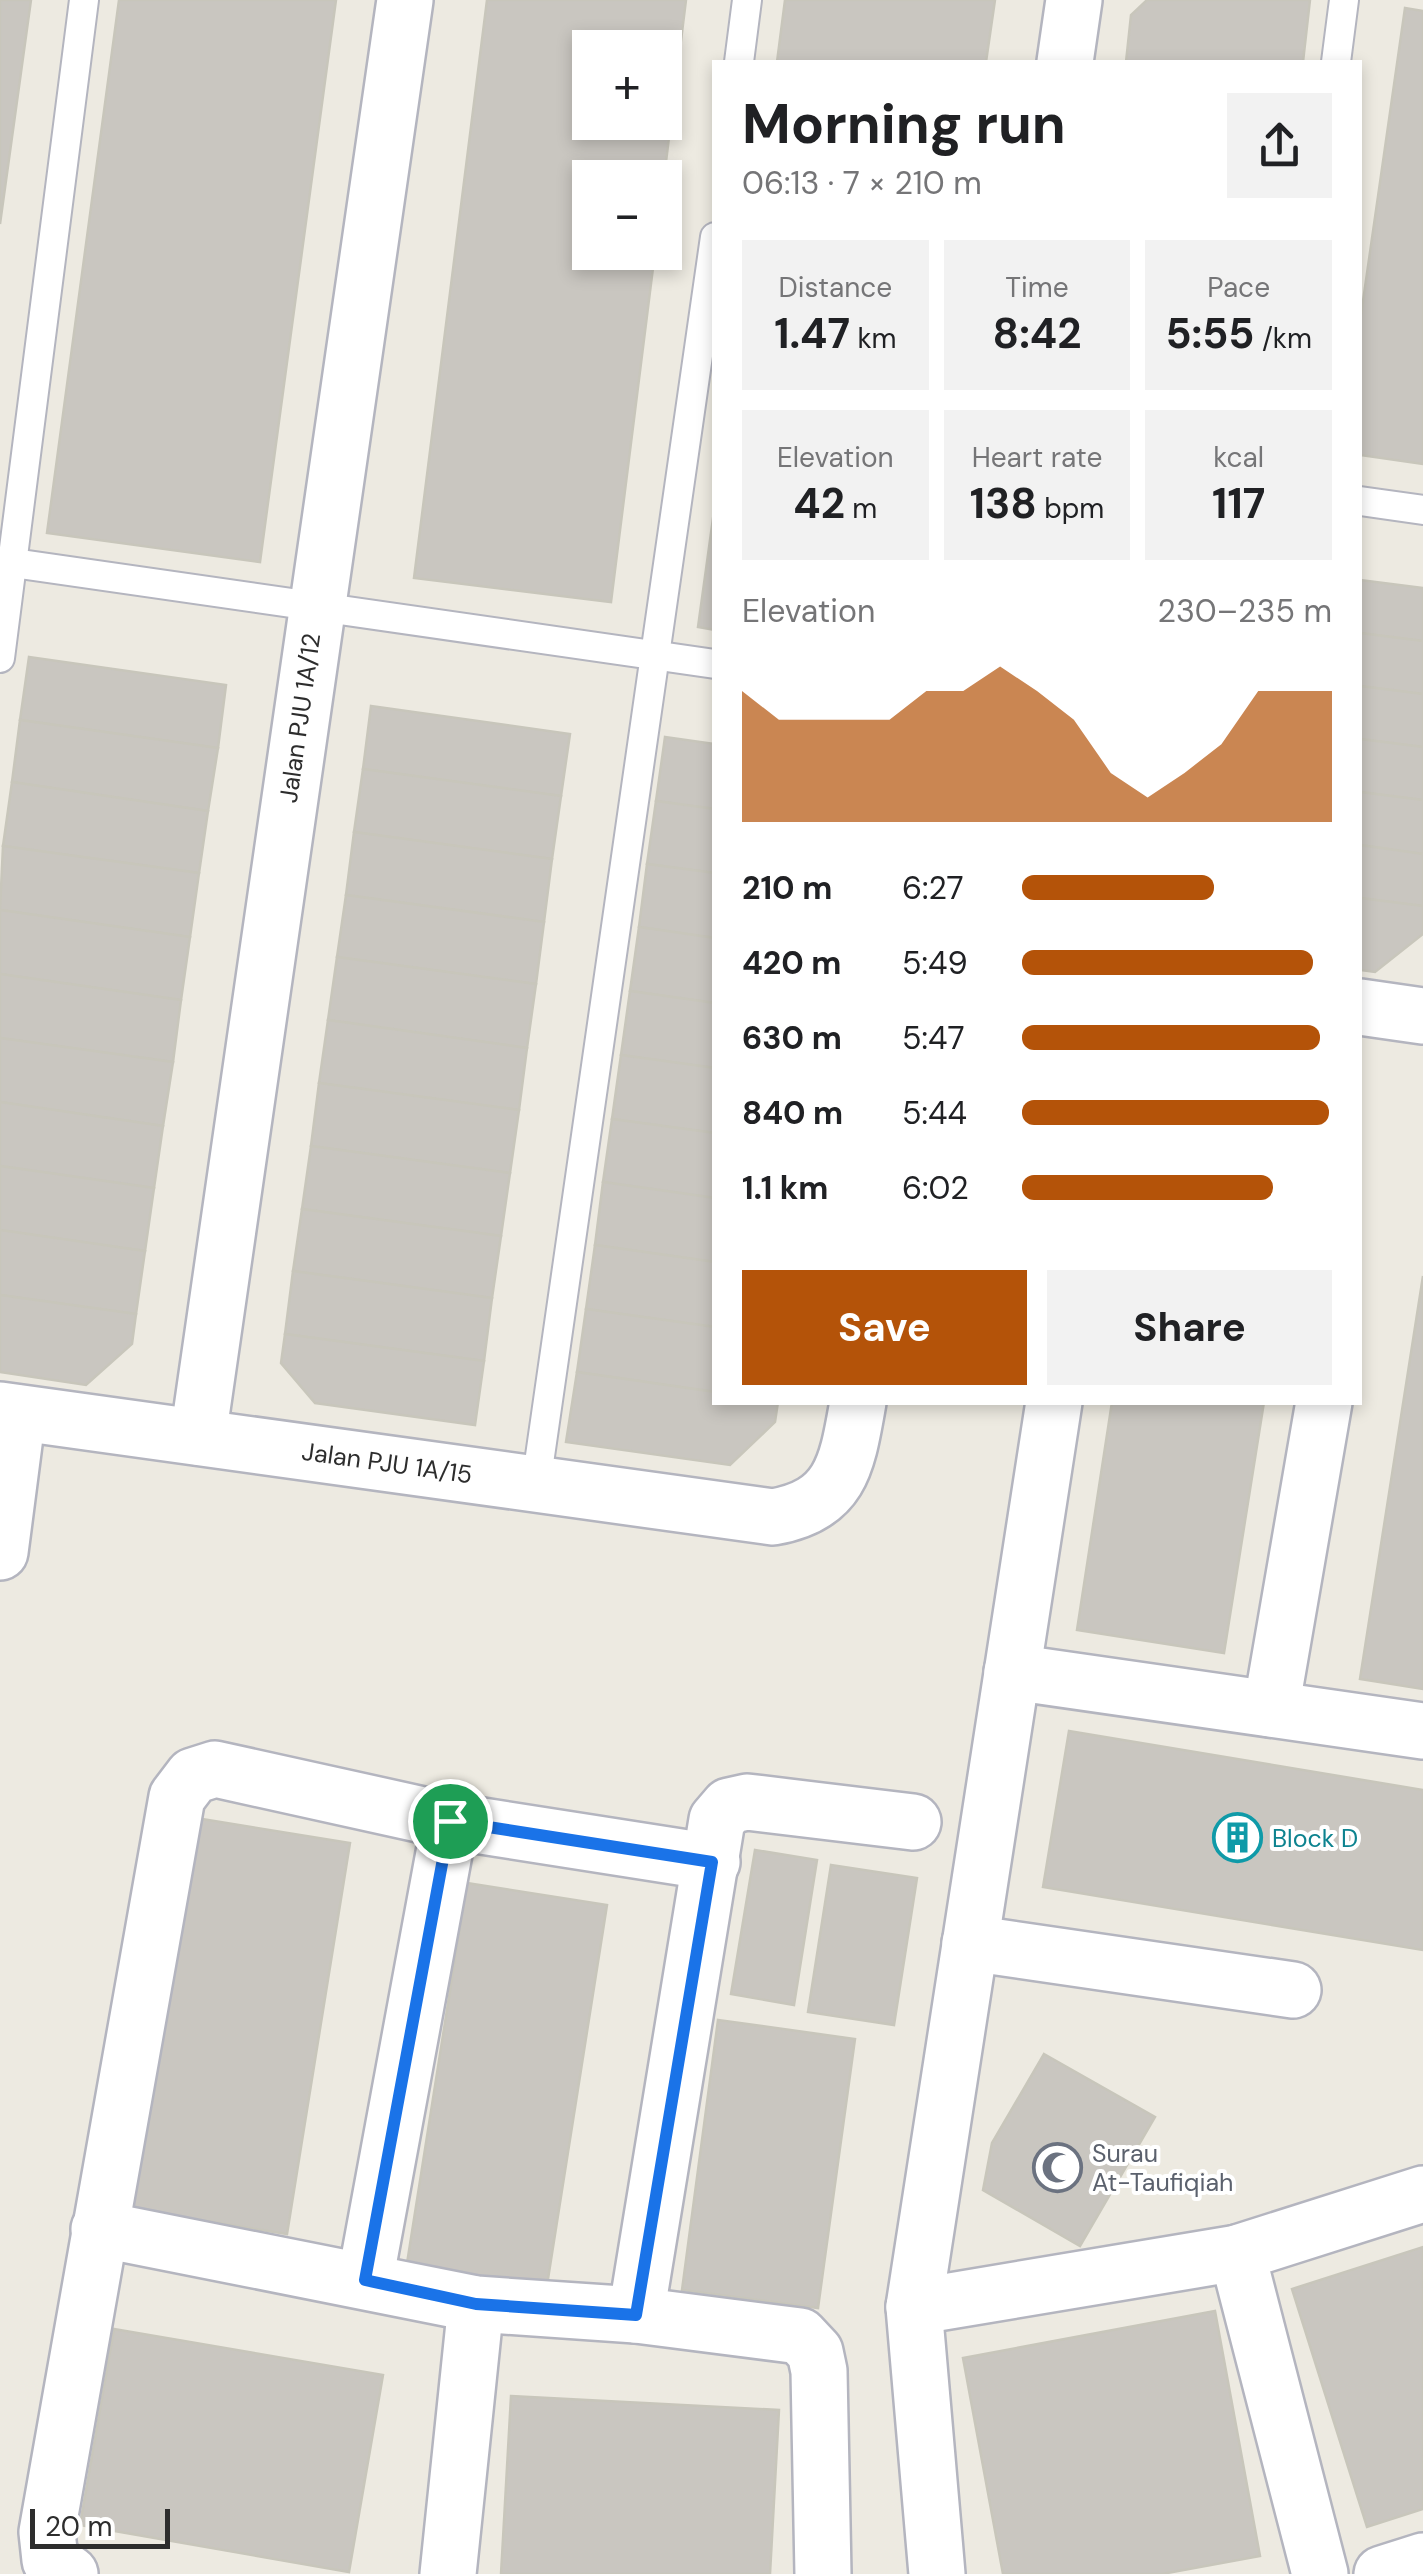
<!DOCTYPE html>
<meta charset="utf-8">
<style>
body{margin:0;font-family:"DM Sans",sans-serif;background:#f2f2f2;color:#202124;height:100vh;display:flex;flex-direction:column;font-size:38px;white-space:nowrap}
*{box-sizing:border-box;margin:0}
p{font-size:32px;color:#757577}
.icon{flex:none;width:55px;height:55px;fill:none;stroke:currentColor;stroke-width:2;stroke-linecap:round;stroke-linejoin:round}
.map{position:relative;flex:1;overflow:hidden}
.details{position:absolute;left:712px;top:60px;width:650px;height:1345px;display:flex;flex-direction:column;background:#fff;border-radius:0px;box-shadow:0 5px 15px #0003}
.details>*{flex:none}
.tools{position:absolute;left:572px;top:30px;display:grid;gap:20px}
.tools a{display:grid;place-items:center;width:110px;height:110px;border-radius:0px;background:#fff;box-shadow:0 5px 15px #0003;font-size:50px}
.scale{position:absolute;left:30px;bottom:25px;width:140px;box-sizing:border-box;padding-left:10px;border:5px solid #2d2d2d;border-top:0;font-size:28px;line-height:35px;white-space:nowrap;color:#2d2d2d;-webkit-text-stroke:8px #fff;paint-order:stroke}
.pin{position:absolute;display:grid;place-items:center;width:85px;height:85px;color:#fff;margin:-42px;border:5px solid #fff;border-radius:50%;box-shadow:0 2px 10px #0007}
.round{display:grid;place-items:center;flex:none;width:105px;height:105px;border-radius:0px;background:#f2f2f2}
.headline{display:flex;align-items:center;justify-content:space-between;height:170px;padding:0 30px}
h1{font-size:55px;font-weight:700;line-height:75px}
.metrics{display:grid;grid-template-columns:repeat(3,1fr);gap:15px;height:170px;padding:10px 30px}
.metrics div{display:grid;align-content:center;border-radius:0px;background:#f2f2f2;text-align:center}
.metrics b{font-size:42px;font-weight:700}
.metrics small{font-size:28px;font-weight:400}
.metrics p{font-size:28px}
.chart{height:280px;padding:20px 30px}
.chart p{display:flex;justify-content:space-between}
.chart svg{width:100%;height:180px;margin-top:10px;fill:#b45309;opacity:.7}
.primary-button{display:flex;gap:20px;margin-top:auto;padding:20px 30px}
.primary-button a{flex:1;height:115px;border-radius:0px;background:#b45309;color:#fff;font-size:40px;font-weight:700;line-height:115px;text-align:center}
.primary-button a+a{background:#f2f2f2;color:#202124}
ul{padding:0 30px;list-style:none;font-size:32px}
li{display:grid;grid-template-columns:160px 120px 1fr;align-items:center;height:75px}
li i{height:25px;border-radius:12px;background:#b45309}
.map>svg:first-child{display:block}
.building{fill:#c9c6c0;stroke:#c8c6bb;stroke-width:2.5;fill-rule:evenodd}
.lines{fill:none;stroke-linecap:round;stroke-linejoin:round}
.lane-casing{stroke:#b4b5bf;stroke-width:32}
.street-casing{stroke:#b4b5bf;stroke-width:60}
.lane{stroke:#fff;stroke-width:28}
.street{stroke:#fff;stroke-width:55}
.route-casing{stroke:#fff;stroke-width:20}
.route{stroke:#1a73e8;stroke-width:12}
.labels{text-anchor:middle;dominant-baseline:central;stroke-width:8;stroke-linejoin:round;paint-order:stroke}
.street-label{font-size:25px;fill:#2d2d2d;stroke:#fff}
.culture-label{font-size:25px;fill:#0d838f;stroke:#fff;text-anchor:start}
.worship-label{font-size:25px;fill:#5b616d;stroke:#fff;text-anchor:start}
</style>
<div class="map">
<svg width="1423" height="2574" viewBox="0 0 1423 2574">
<rect width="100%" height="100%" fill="#edeae1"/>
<!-- building -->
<g class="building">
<path d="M0,0H31L0,224Z"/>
<path d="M119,0H336L260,562L47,533Z"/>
<path d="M487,0H686L664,178H590V252H655L611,602L414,578ZM590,48H665V122H590Z"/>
<path d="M785,0H995L986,62H777Z"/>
<path d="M1147,0H1310L1303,62H1126L1131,15Z"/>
<path d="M1405,8L1423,11V464L1360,455V322Z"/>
<path d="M715,504V630L698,627Z"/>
<path d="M1360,580L1423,588V641L1360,633Z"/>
<path d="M1360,633L1423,641V694L1360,686Z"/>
<path d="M29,657L226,685L218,748L20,720Z"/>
<path d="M1360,686L1423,694V747L1360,739Z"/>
<path d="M371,706L570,734L561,796L363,769Z"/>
<path d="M20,720L218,748L208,811L12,782Z"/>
<path d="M665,737L715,744V809L656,801Z"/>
<path d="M1360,739L1423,747V800L1360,792Z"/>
<path d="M363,769L561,796L552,859L354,832Z"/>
<path d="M12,782L208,811L199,873L3,846Z"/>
<path d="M1360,792L1423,800V854L1360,845Z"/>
<path d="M656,801L715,809V873L647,864Z"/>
<path d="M354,832L552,859L544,922L346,895Z"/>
<path d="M1360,845L1423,854V906L1360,898Z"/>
<path d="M3,846L199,873L190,937L0,910Z"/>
<path d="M647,864L715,873V938L639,927Z"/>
<path d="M346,895L544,922L536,984L337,957Z"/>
<path d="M1360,898L1423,906V934L1375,972L1360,970Z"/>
<path d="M0,910L190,937L181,1000L0,974Z"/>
<path d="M639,927L715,938V1003L630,991Z"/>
<path d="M337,957L536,984L527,1048L328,1020Z"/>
<path d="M0,974L181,1000L173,1062L0,1038Z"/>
<path d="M630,991L715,1003V1068L621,1055Z"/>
<path d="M328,1020L527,1048L519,1110L319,1083Z"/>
<path d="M0,1038L173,1062L163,1126L0,1102Z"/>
<path d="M621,1055L715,1068V1133L612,1119Z"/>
<path d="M319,1083L519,1110L510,1173L311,1146Z"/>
<path d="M0,1102L163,1126L154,1188L0,1166Z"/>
<path d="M612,1119L715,1133V1198L603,1182Z"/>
<path d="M311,1146L510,1173L501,1236L302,1209Z"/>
<path d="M0,1166L154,1188L145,1251L0,1230Z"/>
<path d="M603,1182L715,1198V1262L595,1245Z"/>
<path d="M302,1209L501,1236L492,1298L293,1271Z"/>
<path d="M0,1230L145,1251L136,1314L0,1295Z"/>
<path d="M595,1245L715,1262V1327L586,1309Z"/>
<path d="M293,1271L492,1298L484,1361L285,1334Z"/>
<path d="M1423,1276V1689L1360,1679Z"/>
<path d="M0,1295L136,1314L132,1344L86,1385L0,1372Z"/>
<path d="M586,1309L715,1327V1392L577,1372Z"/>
<path d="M285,1334L484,1361L475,1425L315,1403L281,1363Z"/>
<path d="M577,1372L715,1392V1402H778L775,1422L730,1465L566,1442Z"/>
<path d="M1112,1402H1264L1224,1653L1077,1630Z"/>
<path d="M1069,1731L1423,1790V1950L1043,1887Z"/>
<path d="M196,1818L350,1843L287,2234L132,2209Z"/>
<path d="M755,1850L817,1860L794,2005L731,1994Z"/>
<path d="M831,1865L917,1878L894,2025L808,2012Z"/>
<path d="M467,1883L607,1905L545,2298L405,2276Z"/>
<path d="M718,2020L855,2039L818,2308L682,2290Z"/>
<path d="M1044,2054L1155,2117L1080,2246L983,2190L992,2143Z"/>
<path d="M1423,2247V2509L1367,2527L1292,2289Z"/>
<path d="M1215,2311L1260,2556L1162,2574H1003L963,2358Z"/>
<path d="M114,2329L383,2375L349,2572L80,2525Z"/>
<path d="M511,2396L779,2410L770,2574H501Z"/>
</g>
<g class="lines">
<defs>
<g id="lane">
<path d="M739,62L747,0"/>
<path d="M1336,62L1344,0"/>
<path d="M1360,501L1423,510"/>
<path d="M0,561L715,664"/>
<path d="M0,658L84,0"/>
<path d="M536,1484L715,237"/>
</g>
<g id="street">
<path d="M1065,62L1074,0"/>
<path d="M1360,1007L1423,1016"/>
<path d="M0,1410L773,1517C842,1505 847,1464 858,1402"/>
<path d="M198,1437L405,0"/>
<path d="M0,1552L18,1413"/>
<path d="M1012,1672L1423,1731"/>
<path d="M1271,1709L1324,1402"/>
<path d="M970,1943L1293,1990"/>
<path d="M99,2229L476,2304L636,2315L800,2336L815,2352L819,2371L823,2574"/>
<path d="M1237,2253L1320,2574"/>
<path d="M365,2281L450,1821"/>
<path d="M914,2307L1237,2253L1423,2194"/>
<path d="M636,2315L717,1820L729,1806L747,1802L913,1822"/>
<path d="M70,2574L50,2560L47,2532L177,1797L193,1776L215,1769L450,1821L712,1862"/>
<path d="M448,2574L476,2304"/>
<path d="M937,2574L914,2307L1054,1402"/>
<path d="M1382,2574L1423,2561"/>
</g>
</defs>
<!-- lane casing -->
<use href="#lane" class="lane-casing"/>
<!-- street casing -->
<use href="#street" class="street-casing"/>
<!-- lane -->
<use href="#lane" class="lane"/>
<!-- street -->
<use href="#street" class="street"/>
</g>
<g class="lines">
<defs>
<path id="route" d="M450,1821L712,1862L636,2315L476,2304L365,2280Z"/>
</defs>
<!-- route casing -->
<use href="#route" class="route-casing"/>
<!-- route -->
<use href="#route" class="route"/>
</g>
<!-- icons -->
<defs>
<symbol id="building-ring" viewBox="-11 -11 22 22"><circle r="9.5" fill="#fff" stroke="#0f9aa8" stroke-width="1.5"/><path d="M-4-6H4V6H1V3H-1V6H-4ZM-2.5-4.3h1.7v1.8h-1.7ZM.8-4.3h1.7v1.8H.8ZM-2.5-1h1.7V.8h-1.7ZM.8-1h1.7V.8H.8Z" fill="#0f9aa8"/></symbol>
<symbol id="mosque-ring" viewBox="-11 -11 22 22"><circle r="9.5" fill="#fff" stroke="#6b7280" stroke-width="1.5"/><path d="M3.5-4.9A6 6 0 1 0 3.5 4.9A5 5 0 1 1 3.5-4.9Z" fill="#6b7280"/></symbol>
</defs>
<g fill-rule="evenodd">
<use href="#building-ring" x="1210" y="1810" width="55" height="55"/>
<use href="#mosque-ring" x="1030" y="2140" width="55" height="55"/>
</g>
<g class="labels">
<!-- street labels -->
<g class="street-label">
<text transform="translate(300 718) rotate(-82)">Jalan PJU 1A/12</text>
<text transform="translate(387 1463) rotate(8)">Jalan PJU 1A/15</text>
</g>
<!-- culture labels -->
<g class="culture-label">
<text x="1272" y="1838">Block D</text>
</g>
<!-- worship labels -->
<g class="worship-label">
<text x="1092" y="2153">Surau<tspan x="1092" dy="29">At-Taufiqiah</tspan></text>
</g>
</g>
</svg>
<div class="tools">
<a>+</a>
<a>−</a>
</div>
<div class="scale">20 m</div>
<div class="pin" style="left:450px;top:1821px;background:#1e9e55"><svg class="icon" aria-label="arrive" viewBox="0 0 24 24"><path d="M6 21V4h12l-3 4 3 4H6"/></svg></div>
<section class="details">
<div class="headline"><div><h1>Morning run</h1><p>06:13 · 7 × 210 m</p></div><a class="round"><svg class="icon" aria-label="share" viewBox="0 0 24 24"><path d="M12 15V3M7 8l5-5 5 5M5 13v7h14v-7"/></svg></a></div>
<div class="metrics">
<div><p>Distance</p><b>1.47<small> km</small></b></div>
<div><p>Time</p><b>8:42</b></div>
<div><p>Pace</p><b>5:55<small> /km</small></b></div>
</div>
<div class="metrics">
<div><p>Elevation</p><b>42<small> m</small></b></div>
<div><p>Heart rate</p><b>138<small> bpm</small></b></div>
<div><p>kcal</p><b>117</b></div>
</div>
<div class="chart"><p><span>Elevation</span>230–235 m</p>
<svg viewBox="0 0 160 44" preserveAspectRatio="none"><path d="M0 44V12L10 19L20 19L30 19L40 19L50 12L60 12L70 6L80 12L90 19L100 32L110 38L120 32L130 25L140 12L150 12L160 12V44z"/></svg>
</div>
<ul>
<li><b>210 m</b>6:27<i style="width:62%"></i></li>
<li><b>420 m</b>5:49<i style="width:94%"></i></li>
<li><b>630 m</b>5:47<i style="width:96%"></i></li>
<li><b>840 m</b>5:44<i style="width:99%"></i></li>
<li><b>1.1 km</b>6:02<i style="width:81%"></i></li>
</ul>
<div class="primary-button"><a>Save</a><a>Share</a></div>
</section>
</div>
